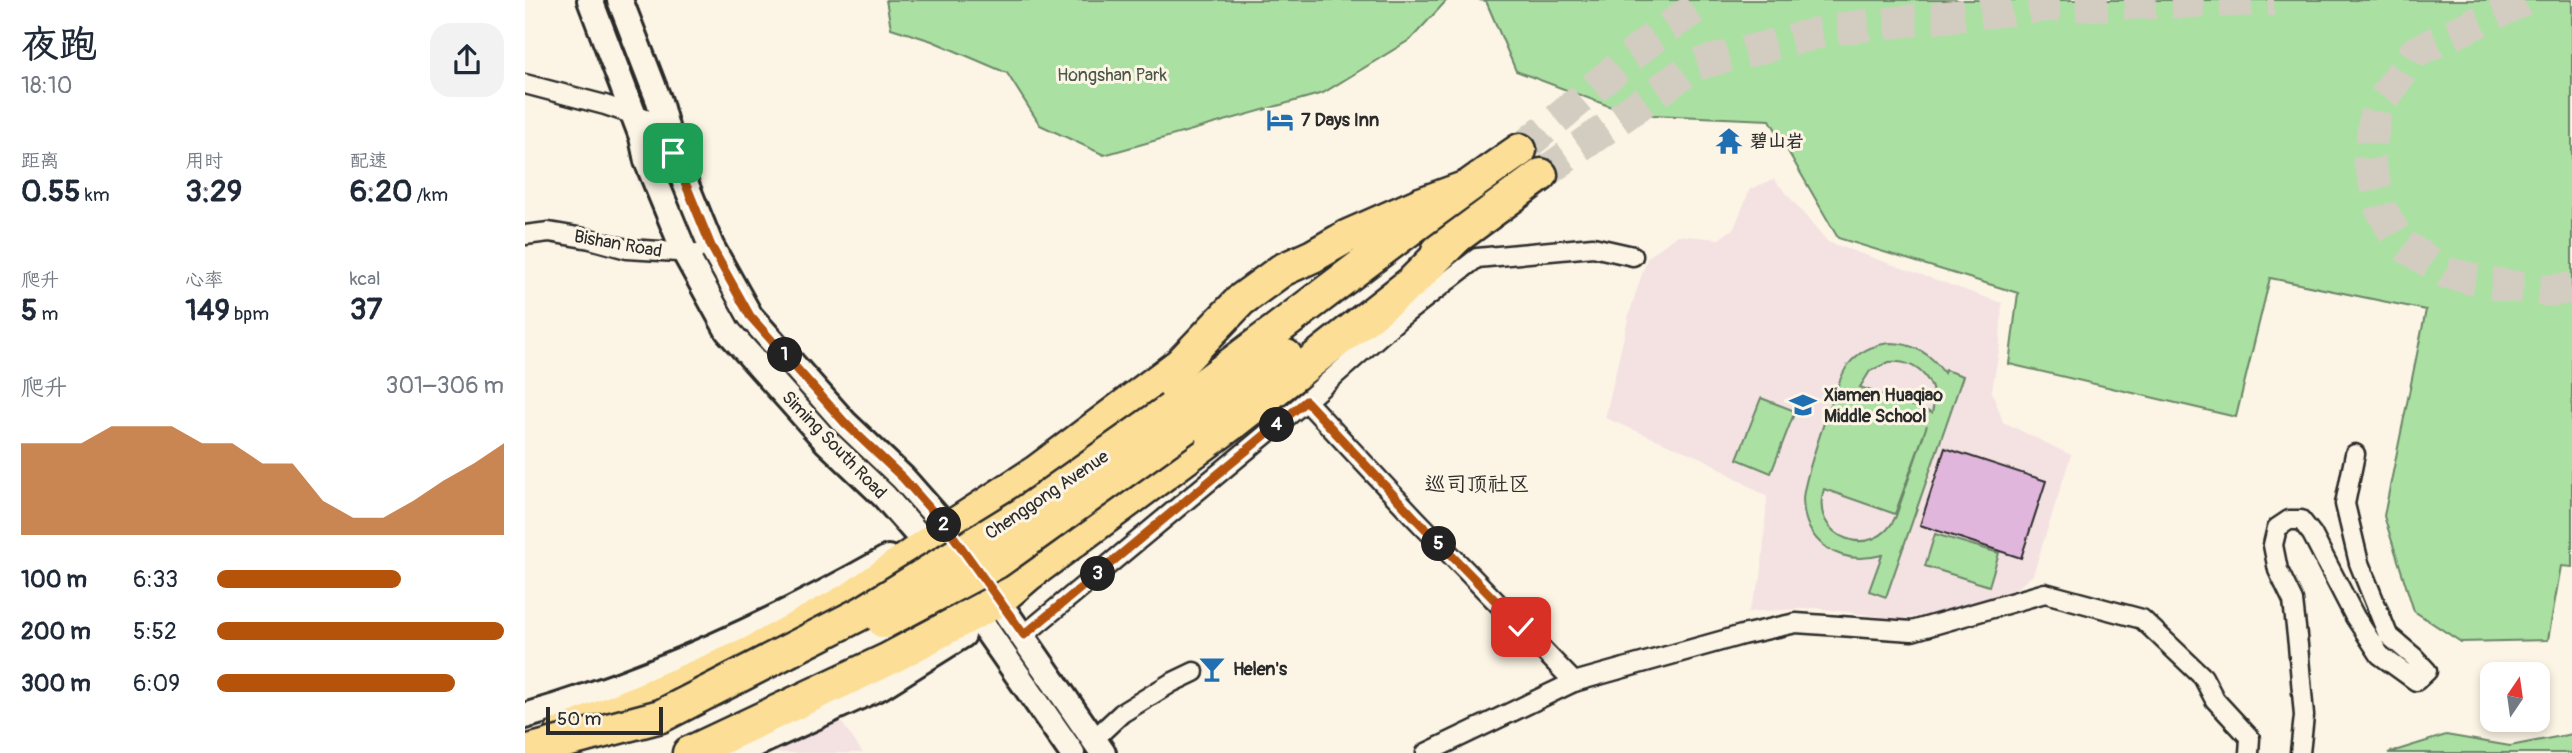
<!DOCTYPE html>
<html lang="zh">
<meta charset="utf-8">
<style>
body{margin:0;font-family:Pangolin,"LXGW WenKai TC",sans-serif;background:#f2f2f3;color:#1f2937;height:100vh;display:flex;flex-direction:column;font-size:26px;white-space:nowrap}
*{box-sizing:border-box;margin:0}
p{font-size:23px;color:#747a83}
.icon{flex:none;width:38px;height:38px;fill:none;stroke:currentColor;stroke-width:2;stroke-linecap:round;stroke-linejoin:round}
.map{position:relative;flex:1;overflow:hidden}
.side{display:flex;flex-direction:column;background:#fff;width:525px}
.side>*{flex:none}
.needle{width:46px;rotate:13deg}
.controls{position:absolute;left:1955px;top:662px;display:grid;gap:14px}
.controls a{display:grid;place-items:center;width:70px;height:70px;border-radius:14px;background:#fff;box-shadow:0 4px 10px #0003;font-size:35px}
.scale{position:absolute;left:21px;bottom:18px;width:117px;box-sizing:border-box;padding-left:7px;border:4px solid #2b2b2b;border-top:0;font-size:19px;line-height:24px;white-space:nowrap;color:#2b2b2b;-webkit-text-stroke:5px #fcf5e5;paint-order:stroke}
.pin{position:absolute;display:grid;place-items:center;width:60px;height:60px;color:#fff;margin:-30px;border-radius:14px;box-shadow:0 4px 10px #0006}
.km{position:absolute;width:35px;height:35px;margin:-18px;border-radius:50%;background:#222;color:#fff;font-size:19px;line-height:35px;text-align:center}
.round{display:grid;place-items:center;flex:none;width:74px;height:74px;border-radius:21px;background:#f2f2f3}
.headline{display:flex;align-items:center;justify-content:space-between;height:119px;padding:0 21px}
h1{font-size:38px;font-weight:700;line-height:52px}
.metrics{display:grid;grid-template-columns:repeat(3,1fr);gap:10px;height:119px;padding:7px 21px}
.metrics div{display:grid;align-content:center}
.metrics b{font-size:30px;font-weight:700}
.metrics small{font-size:19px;font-weight:400}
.metrics p{font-size:19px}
.chart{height:196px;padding:14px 21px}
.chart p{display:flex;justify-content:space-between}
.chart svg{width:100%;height:126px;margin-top:7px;fill:#b45309;opacity:.7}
ul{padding:0 21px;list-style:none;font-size:23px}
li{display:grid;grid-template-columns:112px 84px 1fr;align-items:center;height:52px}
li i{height:18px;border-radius:9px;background:#b45309}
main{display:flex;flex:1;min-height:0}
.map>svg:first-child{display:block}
.built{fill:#f4e2e3}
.green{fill:#abe0a3;stroke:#6b8667;stroke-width:2;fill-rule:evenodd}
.building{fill:#e1b6dd;stroke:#2b2b2b;stroke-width:2}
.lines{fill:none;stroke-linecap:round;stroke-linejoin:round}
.highway-tunnel{stroke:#d2cdc0;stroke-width:32;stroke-dasharray:32 16;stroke-linecap:butt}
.street-casing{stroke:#2b2b2b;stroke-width:23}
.secondary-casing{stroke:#2b2b2b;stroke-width:30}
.highway-casing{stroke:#2b2b2b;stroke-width:37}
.street{stroke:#fcf5e5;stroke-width:18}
.secondary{stroke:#fcf5e5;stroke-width:24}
.highway{stroke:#fcde96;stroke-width:32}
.highway-bridge-casing{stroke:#2b2b2b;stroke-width:37;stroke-linecap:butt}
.highway-bridge{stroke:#fcde96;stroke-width:32}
.route-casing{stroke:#fff;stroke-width:14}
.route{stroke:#b45309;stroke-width:9}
.labels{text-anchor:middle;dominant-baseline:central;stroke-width:6;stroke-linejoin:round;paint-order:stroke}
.park-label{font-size:18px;fill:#4b5849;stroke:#fcf5e5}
.poi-label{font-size:18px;font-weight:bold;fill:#2b2b2b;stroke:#fcf5e5;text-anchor:start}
.street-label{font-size:18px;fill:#2b2b2b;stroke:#fcf5e5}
.quarter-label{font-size:21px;fill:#2b2b2b;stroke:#fcf5e5}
</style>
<main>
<section class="side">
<div class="headline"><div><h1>夜跑</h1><p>18:10</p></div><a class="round"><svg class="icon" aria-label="share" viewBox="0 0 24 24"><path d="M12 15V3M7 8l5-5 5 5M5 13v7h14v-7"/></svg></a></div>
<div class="metrics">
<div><p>距离</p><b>0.55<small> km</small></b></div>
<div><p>用时</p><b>3:29</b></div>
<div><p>配速</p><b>6:20<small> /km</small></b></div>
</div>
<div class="metrics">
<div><p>爬升</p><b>5<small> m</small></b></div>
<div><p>心率</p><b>149<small> bpm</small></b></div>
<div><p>kcal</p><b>37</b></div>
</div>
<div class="chart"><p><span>爬升</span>301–306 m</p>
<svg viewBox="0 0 160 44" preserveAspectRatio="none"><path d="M0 44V12L10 12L20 12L30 6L40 6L50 6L60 12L70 12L80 19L90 19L100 32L110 38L120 38L130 32L140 25L150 19L160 12V44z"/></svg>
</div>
<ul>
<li><b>100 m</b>6:33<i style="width:64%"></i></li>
<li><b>200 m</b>5:52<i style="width:100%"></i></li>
<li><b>300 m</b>6:09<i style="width:83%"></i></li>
</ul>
</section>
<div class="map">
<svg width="2047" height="753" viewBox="0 0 2047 753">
<rect width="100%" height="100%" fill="#fcf5e5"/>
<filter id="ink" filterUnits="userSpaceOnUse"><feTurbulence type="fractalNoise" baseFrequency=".0143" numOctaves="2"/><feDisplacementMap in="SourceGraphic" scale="14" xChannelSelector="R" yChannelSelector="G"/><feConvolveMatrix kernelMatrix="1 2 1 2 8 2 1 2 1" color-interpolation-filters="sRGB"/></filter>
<g filter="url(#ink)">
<!-- built -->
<g class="built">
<path d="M1249,179L1303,242L1477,303L1475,346L1467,391L1478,422L1546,455L1508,575L1469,608L1373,619L1291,608L1223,612L1236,578L1242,497L1181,460L1080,418L1104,314L1122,258L1152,235L1194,239L1209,228L1225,189Z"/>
<path d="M315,720L338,753H249Z"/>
</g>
<!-- green -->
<g class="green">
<path d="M361,0H922L886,39L798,93L579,155L515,125L482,73L407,41L366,28Z"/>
<path d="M954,0H2047V567L2036,566L2023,640L1936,642L1889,611L1859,516L1901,310L1745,278L1711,417L1484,364L1493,293L1313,238L1245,120L1105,114L991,71L961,1Z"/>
<path d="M1365,343C1388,343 1406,354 1419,373L1420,370L1438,376L1361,597L1344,591L1357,555C1315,566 1278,544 1278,498C1280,477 1311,381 1323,365C1333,352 1348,345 1365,343ZM1364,362C1393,360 1415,383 1407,413L1335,387L1345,371ZM1402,425L1371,516C1350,563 1283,538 1299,489L1370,514Z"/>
<path d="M1236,398L1270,411L1246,473L1212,459Z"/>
<path d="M1410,534L1474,553L1464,586L1400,566Z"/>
<path d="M2047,734V753H1863L1921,735L1985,746Z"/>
</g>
<!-- building -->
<path class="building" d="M1420,448L1521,481L1496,558L1395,525Z"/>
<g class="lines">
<!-- highway-tunnel -->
<g class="highway-tunnel">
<path d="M1999,0L1890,52L1851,110L1844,160L1856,209L1875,243L1922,273L1964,283L2021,291L2047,288"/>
<path d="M995,150L1130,36L1182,0"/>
<path d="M1016,175L1170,65L1308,29L1522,6L1749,0"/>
</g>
<defs>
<g id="street">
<path d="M0,84L80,105L141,126"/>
<path d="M0,235L24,232L65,239L102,249L169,253"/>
<path d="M781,401L890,518L1049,682"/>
<path d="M499,635L781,401L875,318L952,258L1068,247L1108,256"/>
<path d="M569,739L597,713L646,683L669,672"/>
<path d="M901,753L1049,682L1217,635L1271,623L1387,631L1520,593L1617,619L1678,677L1690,700L1725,738L1724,753"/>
<path d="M1775,753L1779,716L1773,645L1768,601L1753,570L1748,545L1752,528L1764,520H1776L1787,534L1830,617L1855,655L1891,681L1902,671L1889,657L1863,635L1834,563L1820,504L1830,454"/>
</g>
<g id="secondary">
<path d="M65,0L117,137L122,161L160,253L203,331L301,441L359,496L402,545L547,753"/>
<path d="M95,0L134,101L148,153L186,246L225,316L320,423L378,478L423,529L578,753"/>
<path d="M0,716C127,679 248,623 363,558"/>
<path d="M212,753L355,687L438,635"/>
</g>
<g id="highway">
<path d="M913,251L1016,175"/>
<path d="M646,409C763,323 876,232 995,150"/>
<path d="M662,426L761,356"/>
<path d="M36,734L224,654L328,597L423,529L511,472L655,364L716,300L757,270L788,256L821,237L898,203L939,188"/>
<path d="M164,753L362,660L474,600L503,575L704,426L886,283L930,239"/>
</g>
</defs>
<!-- street casing -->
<use href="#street" class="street-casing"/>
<!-- secondary casing -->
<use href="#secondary" class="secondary-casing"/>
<!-- highway casing -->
<use href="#highway" class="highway-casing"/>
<!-- street -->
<use href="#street" class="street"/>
<!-- secondary -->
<use href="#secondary" class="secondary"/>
<!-- highway -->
<use href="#highway" class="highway"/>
<defs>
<g id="highway-bridge">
<path d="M359,622L472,562L662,426"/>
<path d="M0,752L136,716L337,613L499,513L646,409"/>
</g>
</defs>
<!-- highway-bridge casing -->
<use href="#highway-bridge" class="highway-bridge-casing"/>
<!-- highway-bridge -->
<use href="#highway-bridge" class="highway-bridge"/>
</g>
</g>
<g class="lines" filter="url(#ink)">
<defs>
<path id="route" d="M148,153L186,246L225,316L320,423L378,478L423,529L499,635L781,401L890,518L996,627"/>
</defs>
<!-- route casing -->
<use href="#route" class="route-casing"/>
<!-- route -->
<use href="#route" class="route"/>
</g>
<!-- icons -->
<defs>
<symbol id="hotel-bare" viewBox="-9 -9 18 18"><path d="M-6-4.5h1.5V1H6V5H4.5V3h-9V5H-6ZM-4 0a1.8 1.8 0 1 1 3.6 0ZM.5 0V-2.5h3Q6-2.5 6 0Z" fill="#1f6fb2" stroke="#fcf5e5" stroke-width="2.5" paint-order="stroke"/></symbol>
<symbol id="temple-bare" viewBox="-9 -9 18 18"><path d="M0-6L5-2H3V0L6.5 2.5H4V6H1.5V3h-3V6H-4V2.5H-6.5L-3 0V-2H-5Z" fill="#1f6fb2" stroke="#fcf5e5" stroke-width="2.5" paint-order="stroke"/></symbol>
<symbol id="school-bare" viewBox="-9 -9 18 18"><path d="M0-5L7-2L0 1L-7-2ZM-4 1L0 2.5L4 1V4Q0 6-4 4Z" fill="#1f6fb2" stroke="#fcf5e5" stroke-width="2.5" paint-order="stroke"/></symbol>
<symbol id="bar-bare" viewBox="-9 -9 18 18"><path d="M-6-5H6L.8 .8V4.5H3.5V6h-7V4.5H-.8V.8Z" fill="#1f6fb2" stroke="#fcf5e5" stroke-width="2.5" paint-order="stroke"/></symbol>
</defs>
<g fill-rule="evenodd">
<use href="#hotel-bare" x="736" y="101" width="38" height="38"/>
<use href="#temple-bare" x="1185" y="122" width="38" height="38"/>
<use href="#school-bare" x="1259" y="386" width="38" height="38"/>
<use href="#bar-bare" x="668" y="650" width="38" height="38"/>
</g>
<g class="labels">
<!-- park labels -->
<g class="park-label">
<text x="587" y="75">Hongshan Park</text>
</g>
<!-- poi labels -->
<g class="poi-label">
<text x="776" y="120">7 Days Inn</text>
<text x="1225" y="141">碧山岩</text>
<text x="1299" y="395">Xiamen Huaqiao<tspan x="1299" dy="21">Middle School</tspan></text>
<text x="708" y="669">Helen's</text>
</g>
<!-- street labels -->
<g class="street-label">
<text transform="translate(93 244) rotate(10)">Bishan Road</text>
<text transform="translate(309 445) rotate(46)">Siming South Road</text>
<text transform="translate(522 495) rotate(-34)">Chenggong Avenue</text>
</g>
<!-- quarter labels -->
<g class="quarter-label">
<text x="952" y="484">巡司顶社区</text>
</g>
</g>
</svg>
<div class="controls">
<a><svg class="needle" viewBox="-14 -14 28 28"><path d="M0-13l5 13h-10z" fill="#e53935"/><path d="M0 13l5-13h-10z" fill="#747a83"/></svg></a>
</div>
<div class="scale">50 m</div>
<div class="pin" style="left:148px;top:153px;background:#1e9e55"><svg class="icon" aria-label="arrive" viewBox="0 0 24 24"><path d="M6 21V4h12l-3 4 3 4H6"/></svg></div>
<div class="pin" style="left:996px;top:627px;background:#d93025"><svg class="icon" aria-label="check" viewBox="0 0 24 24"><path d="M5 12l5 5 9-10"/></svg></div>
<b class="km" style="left:260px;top:355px">1</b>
<b class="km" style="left:419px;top:525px">2</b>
<b class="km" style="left:573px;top:574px">3</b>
<b class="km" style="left:752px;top:425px">4</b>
<b class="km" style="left:914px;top:544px">5</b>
</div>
</main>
